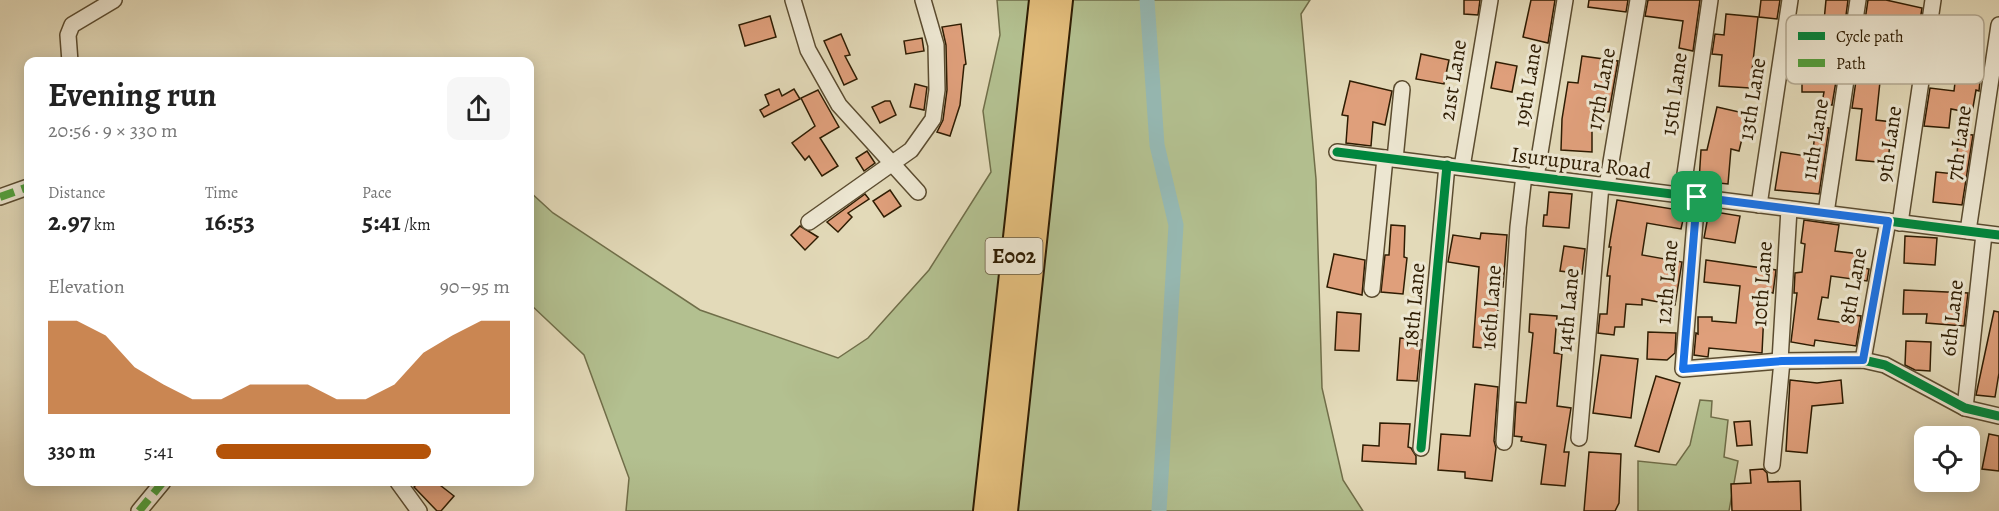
<!DOCTYPE html>
<meta charset="utf-8">
<style>
body{margin:0;font-family:Alegreya,serif;background:#f6f6f6;color:#222;height:100vh;display:flex;flex-direction:column;font-size:22px;white-space:nowrap}
*{box-sizing:border-box;margin:0}
p{font-size:20px;color:#767676}
.icon{flex:none;width:33px;height:33px;fill:none;stroke:currentColor;stroke-width:2;stroke-linecap:round;stroke-linejoin:round}
.map{position:relative;flex:1;overflow:hidden}
.drawer{position:absolute;left:24px;top:57px;width:510px;height:429px;display:flex;flex-direction:column;background:#fff;border-radius:12px;box-shadow:0 3px 15px #0003}
.drawer>*{flex:none}
.controls{position:absolute;left:1914px;top:426px;display:grid;gap:12px}
.controls a{display:grid;place-items:center;width:66px;height:66px;border-radius:12px;background:#fff;box-shadow:0 3px 15px #0003;font-size:30px}
.pin{position:absolute;display:grid;place-items:center;width:51px;height:51px;color:#fff;margin:-26px;border-radius:12px;box-shadow:0 3px 9px #0006}
.round{display:grid;place-items:center;flex:none;width:63px;height:63px;border-radius:12px;background:#f6f6f6}
.overview{display:flex;align-items:center;justify-content:space-between;height:102px;padding:0 24px}
h1{font-size:33px;font-weight:700;line-height:45px}
.stats{display:grid;grid-template-columns:repeat(3,1fr);gap:9px;height:102px;padding:6px 24px}
.stats div{display:grid;align-content:center}
.stats b{font-size:26px;font-weight:700}
.stats small{font-size:16px;font-weight:400}
.stats p{font-size:16px}
.chart{height:168px;padding:12px 24px}
.chart p{display:flex;justify-content:space-between}
.chart svg{width:100%;height:108px;margin-top:6px;fill:#b45309;opacity:.7}
ul{padding:0 24px;list-style:none;font-size:20px}
li{display:grid;grid-template-columns:96px 72px 1fr;align-items:center;height:45px}
li i{height:15px;border-radius:8px;background:#b45309}
.map>svg:first-child{display:block}
.green{fill:#b3c090;stroke:#706e49;stroke-width:1.5}
.lines{fill:none;stroke-linecap:round;stroke-linejoin:round}
.canal{stroke:#96bab5;stroke-width:15}
.building{fill:#df9f7b;stroke:#2e1c02;stroke-width:1.5}
.minor-casing{stroke:#5b4c30;stroke-width:18}
.highway-casing{stroke:#2e1c02;stroke-width:26}
.minor{stroke:#ede7d2;stroke-width:15}
.highway{stroke:#e2bd7c;stroke-width:22}
.quiet{stroke:#52a13d;stroke-width:8;stroke-dasharray:15 8;stroke-linecap:butt}
.cycleway-casing{stroke:#ede7d2;stroke-width:13}
.cycleway{stroke:#00873e;stroke-width:9}
.route-casing{stroke:#fff;stroke-width:12}
.route{stroke:#1a73e8;stroke-width:8}
.labels{text-anchor:middle;dominant-baseline:central;stroke-width:6;stroke-linejoin:round;paint-order:stroke}
.shield{fill:#ede7d2;stroke:#675940;stroke-width:1.5}
.shield-label{font-size:21px;font-weight:bold;fill:#2e1c02}
.street-label{font-size:22px;fill:#2e1c02;stroke:#ede7d2}
.key{fill:#ede7d2;stroke:#b4aa94;stroke-width:1.5}
.key-label{font-size:16px;fill:#2e1c02}
</style>
<div class="map">
<svg width="1999" height="511" viewBox="0 0 1999 511">
<rect width="100%" height="100%" fill="#e3dab9"/>
<filter id="stains"><feTurbulence type="fractalNoise" baseFrequency=".00333" numOctaves="4"/><feColorMatrix values="0 0 0 0 .2 0 0 0 0 .09 0 0 0 0 .02 0 0 0 .5 -.17"/></filter>
<radialGradient id="worn" r=".72"><stop offset=".6" stop-color="#630" stop-opacity="0"/><stop offset="1" stop-color="#630" stop-opacity=".3"/></radialGradient>
<!-- green -->
<g class="green">
<path d="M997,0H1310L1301,14L1316,179L1322,388L1343,480L1363,511H626L629,478L584,355L530,304V192L553,213L700,310L838,358L868,338L929,270L991,172L983,111L1000,35Z"/>
<path d="M1700,400L1712,401L1711,417L1728,420L1724,457L1738,461L1729,511H1638V461L1676,465L1690,445Z"/>
</g>
<g class="lines">
<!-- canal -->
<path class="canal" d="M1147,0L1157,145L1176,225L1159,511"/>
</g>
<!-- building -->
<g class="building">
<path d="M1464,0H1480L1478,15L1464,14Z"/>
<path d="M1531,0H1555L1548,43L1523,37Z"/>
<path d="M1589,0H1628L1626,12L1588,7Z"/>
<path d="M1648,0H1700L1693,51L1679,48L1683,21L1645,16Z"/>
<path d="M1761,0H1780L1777,19L1759,17Z"/>
<path d="M1826,0H1848L1845,23L1824,21Z"/>
<path d="M1868,0H1886L1922,8L1911,77L1881,72L1876,120L1892,122L1888,163L1856,160L1862,109L1852,108Z"/>
<path d="M1726,14L1758,17L1750,88L1719,86L1722,55L1712,54L1715,34L1724,35Z"/>
<path d="M770,16L776,37L745,46L739,25Z"/>
<path d="M961,24L966,64L964,65L960,105L950,136L937,132L943,120L947,90L946,45L942,27Z"/>
<path d="M841,34L850,55L845,56L857,79L844,85L824,41Z"/>
<path d="M922,38L924,51L906,54L904,41Z"/>
<path d="M1421,54L1449,60L1444,84L1416,79Z"/>
<path d="M1582,56L1618,61L1609,112L1592,109V152L1561,150L1562,119L1568,82L1578,83Z"/>
<path d="M1958,57L1982,60L1979,91L1976,90L1972,113L1951,109L1949,128L1924,126L1930,88L1954,91Z"/>
<path d="M1496,62L1517,66L1512,92L1491,88Z"/>
<path d="M1802,67L1838,69L1832,105L1822,103L1824,92H1802Z"/>
<path d="M1350,81L1392,91L1385,125L1373,122L1371,146L1346,143L1348,116L1342,115Z"/>
<path d="M915,84L927,87L924,110L910,107Z"/>
<path d="M779,89L782,96L794,89L800,99L764,117L760,110L769,105L765,95Z"/>
<path d="M818,90L839,127L820,138L838,166L822,176L809,156L805,160L792,143L815,126L801,98Z"/>
<path d="M885,101H890L896,115L880,123L872,107Z"/>
<path d="M1717,107L1748,114L1739,151L1731,149L1728,184L1699,181L1701,150H1707Z"/>
<path d="M1816,127L1829,128L1819,194L1775,190L1781,152L1812,157Z"/>
<path d="M1959,134L1973,135L1962,205L1933,202L1936,172L1955,174Z"/>
<path d="M867,151L875,163L864,171L856,158Z"/>
<path d="M890,190L901,206L884,217L873,201Z"/>
<path d="M1549,192L1572,194L1569,228L1543,226L1544,215H1547Z"/>
<path d="M865,194L869,199L848,213L852,217L838,232L827,222Z"/>
<path d="M1617,200L1685,211L1681,229L1647,223L1642,255L1682,262L1675,305L1642,299V305L1626,304L1624,327H1615L1614,335L1598,333L1600,314H1607L1610,276H1607L1611,247H1609Z"/>
<path d="M1709,211L1740,216L1735,243L1704,238Z"/>
<path d="M1804,220L1839,225L1835,251L1860,254L1858,267L1869,269L1867,281L1831,276L1828,298L1822,297L1818,319L1845,323L1847,314L1861,316L1856,346L1815,340L1814,346L1791,342L1797,293H1794L1795,273L1802,272L1805,244L1801,243Z"/>
<path d="M1391,225L1405,226L1404,257L1407,258L1403,294L1381,292L1385,255H1389Z"/>
<path d="M800,226L818,237L805,250L791,235Z"/>
<path d="M1481,233L1507,235L1503,287H1500L1494,349L1473,347L1479,267L1448,262L1453,235L1480,239Z"/>
<path d="M1905,236L1937,238L1935,265L1904,263Z"/>
<path d="M1564,246L1585,249L1582,274L1560,271Z"/>
<path d="M1334,254L1365,260L1362,295L1327,287Z"/>
<path d="M1706,260L1776,270L1773,293L1765,291L1762,353L1709,348L1708,357L1694,355L1696,333L1698,334V317H1712V321L1736,323L1740,286L1704,282Z"/>
<path d="M1904,290L1968,293L1964,326L1926,323L1927,314H1903Z"/>
<path d="M1994,311L1999,312V373L1995,397L1976,395Z"/>
<path d="M1337,312L1361,314L1359,351L1335,350Z"/>
<path d="M1530,314L1557,316L1554,353L1562,354L1557,406L1571,408L1564,452H1569L1565,486L1541,484L1546,445L1521,441L1522,437L1514,436L1516,402L1526,403L1533,333L1529,332Z"/>
<path d="M1648,332L1676,333L1675,353L1667,360L1647,359Z"/>
<path d="M1400,338L1421,340L1417,381L1397,380Z"/>
<path d="M1906,341L1931,342L1930,371L1915,370L1905,365Z"/>
<path d="M1601,355L1638,359L1631,418L1593,413Z"/>
<path d="M1656,376L1680,383L1659,452L1635,446Z"/>
<path d="M1790,380L1817,383L1841,380L1843,403L1812,406L1807,453L1786,451Z"/>
<path d="M1475,384L1498,387L1494,441L1496,448L1492,481L1465,478V472L1438,470L1441,434L1470,436Z"/>
<path d="M1750,421L1752,445L1737,446L1734,422Z"/>
<path d="M1380,423L1410,424L1408,447L1411,448L1416,456V464L1362,461L1363,445L1379,446Z"/>
<path d="M1989,434L1999,436V471L1982,469Z"/>
<path d="M1589,452L1621,454L1619,503L1615,511H1584Z"/>
<path d="M1763,469L1767,473L1768,482L1800,481L1801,511H1732L1731,484L1751,483L1750,470Z"/>
<path d="M419,482H436L454,496L441,511H437L414,487Z"/>
</g>
<g class="lines">
<defs>
<g id="minor">
<path d="M793,0L808,50L839,105L918,192"/>
<path d="M70,62L68,35L72,25L114,0"/>
<path d="M1337,152L1999,235"/>
<path d="M1395,159L1402,89"/>
<path d="M1462,167L1490,0"/>
<path d="M1536,177L1565,0"/>
<path d="M1607,186L1638,0"/>
<path d="M1682,195L1710,0"/>
<path d="M0,197L28,187"/>
<path d="M1697,197L1683,369L1780,361L1863,360L1885,365L1965,408L1999,416"/>
<path d="M1759,205L1790,0"/>
<path d="M1826,213L1858,0"/>
<path d="M809,222L911,150L933,119L937,90L936,45L923,0"/>
<path d="M1900,223L1933,0"/>
<path d="M1968,231L1999,25"/>
<path d="M1372,289L1385,158"/>
<path d="M1863,360L1888,221"/>
<path d="M1780,361L1789,209"/>
<path d="M1965,408L1984,234"/>
<path d="M1579,438L1601,185"/>
<path d="M1504,442L1518,227L1524,175"/>
<path d="M1421,448L1447,165"/>
<path d="M1772,465L1782,361"/>
<path d="M398,482L419,511"/>
<path d="M139,511L163,482"/>
</g>
<g id="highway">
<path d="M985,511L1041,0"/>
<path d="M1006,511L1061,0"/>
</g>
</defs>
<!-- minor casing -->
<use href="#minor" class="minor-casing"/>
<!-- highway casing -->
<use href="#highway" class="highway-casing"/>
<!-- minor -->
<use href="#minor" class="minor"/>
<!-- highway -->
<use href="#highway" class="highway"/>
<!-- quiet -->
<g class="quiet">
<path d="M0,197L28,187"/>
<path d="M139,511L163,482"/>
</g>
<defs>
<g id="cycleway">
<path d="M1337,152L1999,235"/>
<path d="M1697,197L1683,369L1780,361L1863,360L1885,365L1965,408L1999,416"/>
<path d="M1421,448L1447,165"/>
</g>
</defs>
<!-- cycleway casing -->
<use href="#cycleway" class="cycleway-casing"/>
<!-- cycleway -->
<use href="#cycleway" class="cycleway"/>
</g>
<g class="lines">
<defs>
<path id="route" d="M1697,197L1888,221L1863,360L1782,361L1683,369Z"/>
</defs>
<!-- route casing -->
<use href="#route" class="route-casing"/>
<!-- route -->
<use href="#route" class="route"/>
</g>
<g class="labels">
<!-- shield labels -->
<rect class="shield" x="985.5" y="238" width="57" height="36" rx="4.5"/>
<g class="shield-label">
<text x="1014" y="256">E002</text>
</g>
<!-- street labels -->
<g class="street-label">
<text transform="translate(1453 80) rotate(-81)">21st Lane</text>
<text transform="translate(1528 85) rotate(-81)">19th Lane</text>
<text transform="translate(1601 89) rotate(-80)">17th Lane</text>
<text transform="translate(1674 94) rotate(-82)">15th Lane</text>
<text transform="translate(1752 99) rotate(-81)">13th Lane</text>
<text transform="translate(1815 139) rotate(-81)">11th Lane</text>
<text transform="translate(1959 143) rotate(-82)">7th Lane</text>
<text transform="translate(1889 144) rotate(-82)">9th Lane</text>
<text transform="translate(1581 163) rotate(7)">Isurupura Road</text>
<text transform="translate(1667 282) rotate(-85)">12th Lane</text>
<text transform="translate(1762 284) rotate(-86)">10th Lane</text>
<text transform="translate(1853 286) rotate(-80)">8th Lane</text>
<text transform="translate(1414 305) rotate(-85)">18th Lane</text>
<text transform="translate(1491 307) rotate(-86)">16th Lane</text>
<text transform="translate(1568 310) rotate(-85)">14th Lane</text>
<text transform="translate(1952 318) rotate(-84)">6th Lane</text>
</g>
</g>
<!-- legend -->
<rect x="1786" y="15" width="198" height="69" rx="9" class="key"/>
<rect x="1798" y="32" width="27" height="8" fill="#00873e"/>
<rect x="1798" y="59" width="27" height="8" fill="#52a13d"/>
<g class="key-label">
<text x="1836" y="42">Cycle path</text>
<text x="1836" y="69">Path</text>
</g>
<rect width="100%" height="100%" filter="url(#stains)"/>
<rect width="100%" height="100%" fill="url(#worn)"/>
</svg>
<div class="controls">
<a><svg class="icon" aria-label="locate" viewBox="0 0 24 24"><circle cx="12" cy="12" r="6"/><path d="M12 2v4M12 18v4M2 12h4M18 12h4"/></svg></a>
</div>
<div class="pin" style="left:1697px;top:197px;background:#1e9e55"><svg class="icon" aria-label="arrive" viewBox="0 0 24 24"><path d="M6 21V4h12l-3 4 3 4H6"/></svg></div>
<section class="drawer">
<div class="overview"><div><h1>Evening run</h1><p>20:56 · 9 × 330 m</p></div><a class="round"><svg class="icon" aria-label="share" viewBox="0 0 24 24"><path d="M12 15V3M7 8l5-5 5 5M5 13v7h14v-7"/></svg></a></div>
<div class="stats">
<div><p>Distance</p><b>2.97<small> km</small></b></div>
<div><p>Time</p><b>16:53</b></div>
<div><p>Pace</p><b>5:41<small> /km</small></b></div>
</div>
<div class="chart"><p><span>Elevation</span>90–95 m</p>
<svg viewBox="0 0 160 44" preserveAspectRatio="none"><path d="M0 44V6L10 6L20 12L30 25L40 32L50 38L60 38L70 32L80 32L90 32L100 38L110 38L120 32L130 19L140 12L150 6L160 6V44z"/></svg>
</div>
<ul>
<li><b>330 m</b>5:41<i style="width:73%"></i></li>
</ul>
</section>
</div>
